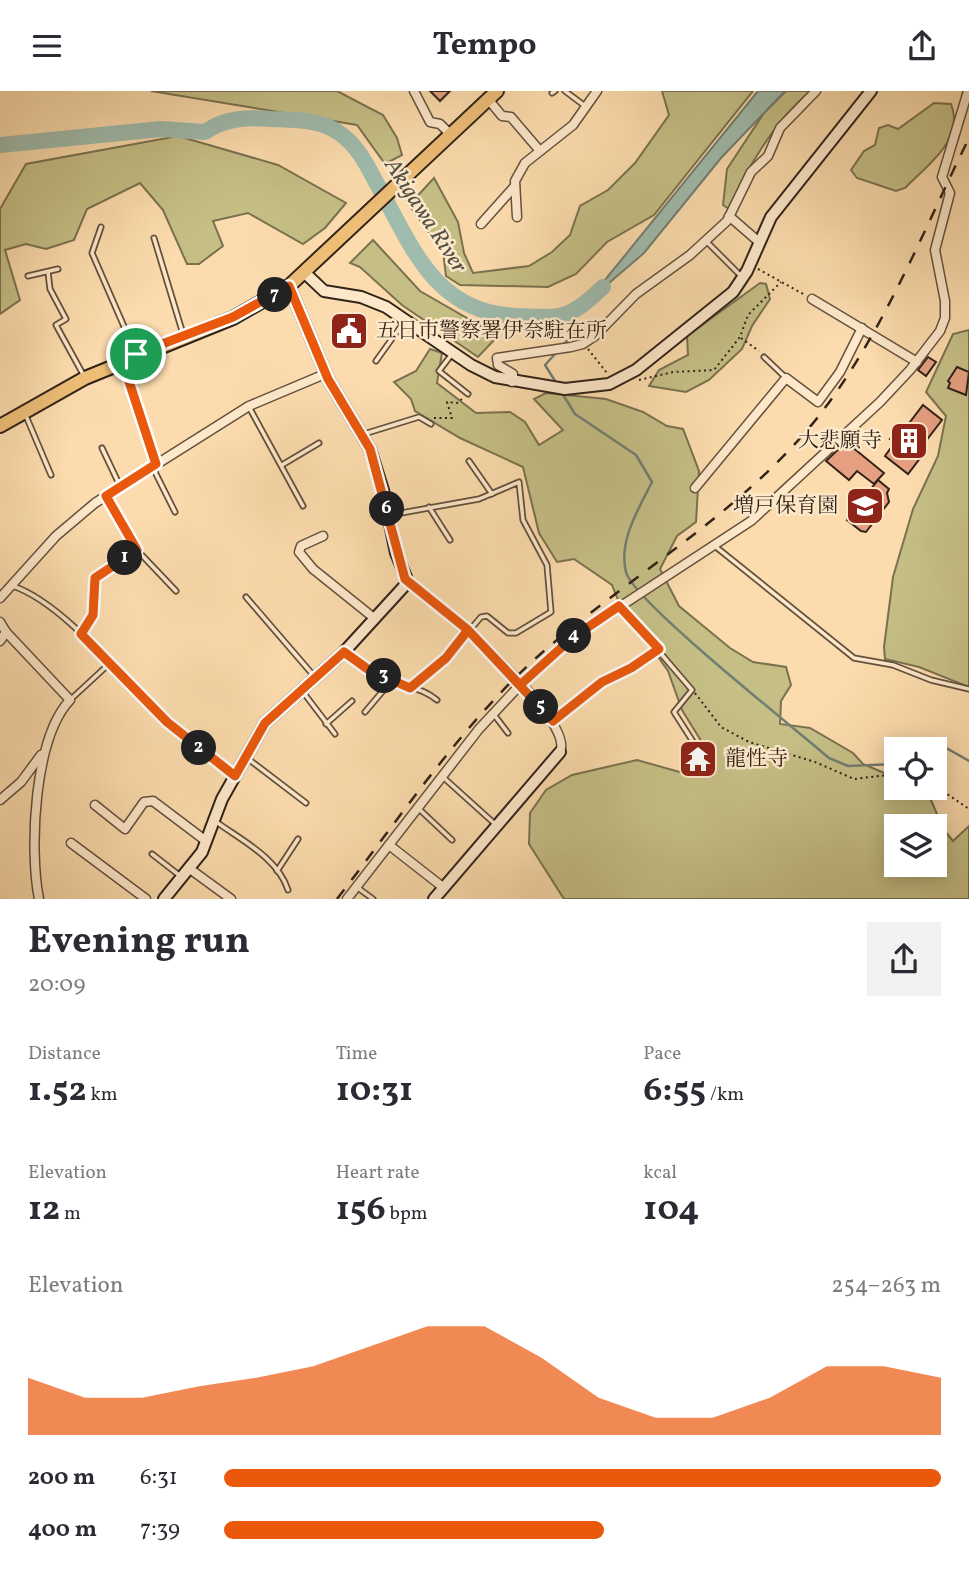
<!DOCTYPE html>
<meta charset="utf-8">
<style>
body{margin:0;font-family:Vollkorn,"Noto Serif JP",serif;background:#f2f2f3;color:#2b2b33;height:100vh;display:flex;flex-direction:column;font-size:26px;white-space:nowrap}
*{box-sizing:border-box;margin:0}
p{font-size:23px;color:#7c7c81}
.icon{flex:none;width:38px;height:38px;fill:none;stroke:currentColor;stroke-width:2;stroke-linecap:round;stroke-linejoin:round}
.map{position:relative;height:808px;overflow:hidden}
.panel{display:flex;flex-direction:column;background:#fff;flex:1}
.panel>*{flex:none}
.controls{position:absolute;left:884px;top:646px;display:grid;gap:14px}
.controls a{display:grid;place-items:center;width:63px;height:63px;border-radius:0px;background:#fff;box-shadow:0 4px 18px #0003;font-size:35px}
.pin{position:absolute;display:grid;place-items:center;width:60px;height:60px;color:#fff;margin:-30px;border:4px solid #fff;border-radius:50%;box-shadow:0 2px 7px #0007}
.km{position:absolute;width:35px;height:35px;margin:-18px;border-radius:50%;background:#222;color:#fff;font-size:19px;line-height:35px;text-align:center}
.round{display:grid;place-items:center;flex:none;width:74px;height:74px;border-radius:0px;background:#f2f2f3}
.head{display:flex;align-items:center;justify-content:space-between;height:119px;padding:0 28px}
h1{font-size:38px;font-weight:700;line-height:52px}
.metrics{display:grid;grid-template-columns:repeat(3,1fr);gap:10px;height:119px;padding:7px 28px}
.metrics div{display:grid;align-content:center}
.metrics b{font-size:35px;font-weight:700}
.metrics small{font-size:19px;font-weight:400}
.metrics p{font-size:19px}
.chart{height:196px;padding:14px 28px}
.chart p{display:flex;justify-content:space-between}
.chart svg{width:100%;height:126px;margin-top:7px;fill:#ea580c;opacity:.7}
ul{padding:0 28px;list-style:none;font-size:23px}
li{display:grid;grid-template-columns:112px 84px 1fr;align-items:center;height:52px}
li i{height:18px;border-radius:9px;background:#ea580c}
header{display:flex;justify-content:space-between;align-items:center;height:91px;padding:0 28px;background:#fff;font-size:32px;font-weight:700}
.map>svg:first-child{display:block}
.green{fill:#c5bf86;stroke:#7a7150;stroke-width:2;fill-rule:evenodd}
.water{fill:#9fbbad;stroke:#737e72;stroke-width:2}
.lines{fill:none;stroke-linecap:round;stroke-linejoin:round}
.stream{stroke:#737e72;stroke-width:2.5}
.river{stroke:#9fbbad;stroke-width:16}
.building{fill:#e6a081;stroke:#302319;stroke-width:2}
.lane-casing{stroke:#63513e;stroke-width:7}
.street-casing{stroke:#63513e;stroke-width:11}
.secondary-casing{stroke:#302319;stroke-width:14}
.primary-casing{stroke:#302319;stroke-width:16}
.path{stroke:#302319;stroke-width:2;stroke-dasharray:2 3.5;stroke-linecap:butt}
.lane{stroke:#fde8ca;stroke-width:3.5}
.street{stroke:#fde8ca;stroke-width:8}
.secondary{stroke:#fde8ca;stroke-width:10}
.primary{stroke:#eebe77;stroke-width:12}
.rail{stroke:#302319;stroke-width:2.5;stroke-dasharray:12 12;stroke-linecap:butt}
.route-casing{stroke:#fff;stroke-width:14}
.route{stroke:#ea580c;stroke-width:9}
.labels{text-anchor:middle;dominant-baseline:central;stroke-width:5;stroke-linejoin:round;paint-order:stroke}
.poi-label{font-size:21px;fill:#302319;stroke:#fde8ca;text-anchor:start}
.water-label{font-size:23px;font-style:italic;fill:#515145;stroke:#fde8ca}
</style>
<header><svg class="icon" aria-label="menu" viewBox="0 0 24 24"><path d="M4 6h16M4 12h16M4 18h16"/></svg>Tempo<svg class="icon" aria-label="share" viewBox="0 0 24 24"><path d="M12 15V3M7 8l5-5 5 5M5 13v7h14v-7"/></svg></header>
<div class="map">
<svg width="969" height="808" viewBox="0 0 969 808">
<rect width="100%" height="100%" fill="#fcdcae"/>
<filter id="stains"><feTurbulence type="fractalNoise" baseFrequency=".00286" numOctaves="4"/><feColorMatrix values="0 0 0 0 .2 0 0 0 0 .09 0 0 0 0 .02 0 0 0 .5 -.17"/></filter>
<radialGradient id="worn" r=".72"><stop offset=".6" stop-color="#630" stop-opacity="0"/><stop offset="1" stop-color="#630" stop-opacity=".3"/></radialGradient>
<!-- green -->
<g class="green">
<path d="M151,0H337L383,24L397,47L402,64L385,73L357,34Z"/>
<path d="M662,0H753L654,124L607,151L576,183L548,196L460,194L446,185L443,161L409,114L434,87L458,131L464,162L473,182L529,175L552,161L570,144L580,115L608,99L635,72L669,24Z"/>
<path d="M786,0H811C777,27 746,78 729,118L723,114L727,78L764,22Z"/>
<path d="M934,12L951,13C965,49 927,74 905,97L896,100L857,87L851,79L864,60L875,54L879,37L888,34L898,38Z"/>
<path d="M178,45L278,74L346,112L325,137L303,153L248,122L213,130L223,155L199,173H187L163,119L140,92L87,118L74,149L46,158L26,153L5,159L20,209L0,223V118L26,73Z"/>
<path d="M373,149L420,200L498,245L478,266L402,214L360,176L350,172Z"/>
<path d="M760,192L766,193L770,208L752,235L742,258L709,289L686,301L649,295L659,279L688,264L687,245Z"/>
<path d="M969,239V596L919,576L885,568L884,556L893,486L913,418L938,365L946,325L926,301L953,243Z"/>
<path d="M430,258L442,262L437,292L476,322L510,321L525,331L539,354L563,339L534,308L546,302L606,308L643,321L667,335L683,338L699,380L696,431L677,445L660,478L679,515L730,557L753,571L786,576L791,594L781,610L780,633L810,637L853,662L863,673L896,687V696L918,697L927,700L944,739L953,750L969,735V808H564L529,753L530,722L546,699L572,684L637,669L683,682L711,666L682,619L668,580L618,509L612,494L574,468L557,471L539,442L523,376L460,347L415,320L411,308L394,291L416,280ZM896,735H934V774H896Z"/>
</g>
<!-- water -->
<path class="water" d="M758,0H785L721,67L644,162L588,210Z"/>
<g class="lines">
<!-- stream -->
<g class="stream">
<path d="M563,254L579,238L572,223"/>
<path d="M556,262L545,274L557,293"/>
<path d="M562,302L575,323L636,364L652,391C639,417 618,450 626,481C633,510 796,638 829,667L848,675L896,673"/>
<path d="M931,658L936,655L948,658L969,670"/>
</g>
<!-- river -->
<path class="river" d="M0,54L161,38L205,41C225,27 247,26 271,28C295,29 323,28 342,44C358,56 367,74 376,91C412,155 434,222 517,225C564,227 569,228 603,196"/>
</g>
<!-- building -->
<g class="building">
<path d="M430,0H450L440,10Z"/>
<path d="M928,266L936,271L926,285L918,279Z"/>
<path d="M957,276L969,281L966,304L948,297L950,292L948,290Z"/>
<path d="M923,314L942,329L916,363L921,366L908,383L885,365L895,351L890,348L896,340L900,344Z"/>
<path d="M846,351L884,382L874,393L857,380L849,389L826,370Z"/>
<path d="M878,389L889,398L887,402L889,411L866,441L861,440L847,429Z"/>
</g>
<g class="lines">
<defs>
<g id="lane">
<path d="M565,0L585,15"/>
<path d="M552,2L555,0"/>
<path d="M101,136L92,162L136,263"/>
<path d="M154,147L183,243"/>
<path d="M706,150L742,186"/>
<path d="M48,181L50,198L66,228L56,234L84,285"/>
<path d="M28,185L58,178"/>
<path d="M452,263L439,280L468,303"/>
<path d="M764,266L784,285"/>
<path d="M376,270L404,231"/>
<path d="M124,275L137,307L156,383L175,421"/>
<path d="M249,316L303,415"/>
<path d="M26,325L51,384"/>
<path d="M364,343L419,326L431,333"/>
<path d="M102,357L120,395"/>
<path d="M469,370L492,403"/>
<path d="M282,374L319,352"/>
<path d="M107,407L137,459L176,500"/>
<path d="M429,416L450,449"/>
<path d="M390,424L479,408L519,391L523,429L547,474L551,521L516,542H508L487,525L481,526L446,567L412,595"/>
<path d="M716,456L854,567L893,574L931,589L969,598"/>
<path d="M13,495C67,514 123,590 166,630C187,650 211,666 234,684"/>
<path d="M246,506L314,585"/>
<path d="M621,516L692,599L674,621L699,660"/>
<path d="M81,543L93,524L95,487L137,459"/>
<path d="M346,562C357,572 395,594 409,596C419,598 427,601 437,609"/>
<path d="M303,601L335,643"/>
<path d="M70,609L109,573"/>
<path d="M365,621L393,588"/>
<path d="M495,625L508,642"/>
<path d="M553,630L602,591L659,558"/>
<path d="M326,633L352,610"/>
<path d="M247,667L306,712"/>
<path d="M444,687L495,733"/>
<path d="M418,717L452,749"/>
<path d="M215,730C241,749 278,767 288,799"/>
<path d="M152,763L179,784"/>
<path d="M277,780L298,748"/>
<path d="M358,797L373,808"/>
</g>
<g id="street">
<path d="M414,0L430,31L440,33L451,44"/>
<path d="M488,8L502,25L511,26L540,60"/>
<path d="M729,125L759,151"/>
<path d="M517,126L515,90L525,72L573,34L597,0"/>
<path d="M481,133L515,95"/>
<path d="M812,208L917,271"/>
<path d="M512,291L513,283L498,274L497,267L571,256L583,253L595,245L636,203L690,164L727,130L751,81L768,65L780,37L816,0"/>
<path d="M695,397L786,287L818,311L840,281L862,237"/>
<path d="M323,445L301,455L299,461L313,478L374,527"/>
<path d="M408,491C436,513 576,627 560,661"/>
<path d="M0,507L56,445L95,412L249,315L325,283"/>
<path d="M0,531L6,541L0,550"/>
<path d="M6,541L70,609C34,647 29,758 39,808"/>
<path d="M0,709L21,691L41,664"/>
<path d="M95,714L125,738L144,711L153,710L206,750"/>
<path d="M71,752L146,808"/>
<path d="M389,754L444,797"/>
<path d="M190,778L231,808"/>
<path d="M347,808L479,638L520,594L572,547L751,430L880,311L910,279L940,240L945,227V210L935,159L950,102L942,86L968,0"/>
</g>
<g id="secondary">
<path d="M305,182L324,200L361,206L386,216L471,274L495,286L565,298L609,293L636,279L733,201L747,180L771,126L871,0"/>
<path d="M164,808L202,761L222,708L265,632L344,561L408,491L396,462L383,399L370,358L328,288L289,195"/>
<path d="M434,808L560,661"/>
</g>
<path id="primary" d="M0,335L85,287L233,227L289,195L497,0"/>
</defs>
<!-- lane casing -->
<use href="#lane" class="lane-casing"/>
<!-- street casing -->
<use href="#street" class="street-casing"/>
<!-- secondary casing -->
<use href="#secondary" class="secondary-casing"/>
<!-- primary casing -->
<use href="#primary" class="primary-casing"/>
<!-- path -->
<g class="path">
<path d="M758,178L805,204"/>
<path d="M741,247L759,260"/>
<path d="M588,258L607,282"/>
<path d="M639,289L673,281L714,279L740,246L748,224L781,191"/>
<path d="M434,327H452L447,311L457,312L462,308"/>
<path d="M695,602L721,636L749,651L815,671L854,688L896,683"/>
<path d="M934,694L969,718"/>
</g>
<!-- lane -->
<use href="#lane" class="lane"/>
<!-- street -->
<use href="#street" class="street"/>
<!-- secondary -->
<use href="#secondary" class="secondary"/>
<!-- primary -->
<use href="#primary" class="primary"/>
<!-- rail -->
<path class="rail" d="M337,808C399,728 461,635 536,567C626,487 737,425 814,331C881,248 922,142 969,47"/>
</g>
<g class="lines">
<defs>
<path id="route" d="M136,263L122,269L156,373L106,405L137,459L95,487L93,524L81,543L167,631L235,685L265,632L344,561L369,579L410,597L446,567L468,539L520,594L572,547L619,515L659,558L631,577L602,591L553,630L468,539L405,488L370,358L328,288L289,195L233,226L136,263"/>
</defs>
<!-- route casing -->
<use href="#route" class="route-casing"/>
<!-- route -->
<use href="#route" class="route"/>
</g>
<!-- icons -->
<defs>
<symbol id="civic-square" viewBox="-11 -11 22 22"><rect x="-9" y="-9" width="18" height="18" rx="4" fill="#8f2418" stroke="#fde8ca"/><path d="M-.6-6.5H3V-4.5H.6V-3L4-1V1h2V6H-6V1h2V-1L-.6-3ZM-1.2 2.5V6h2.4V2.5Z" fill="#fff"/></symbol>
<symbol id="building-square" viewBox="-11 -11 22 22"><rect x="-9" y="-9" width="18" height="18" rx="4" fill="#8f2418" stroke="#fde8ca"/><path d="M-4-6H4V6H1V3H-1V6H-4ZM-2.5-4.3h1.7v1.8h-1.7ZM.8-4.3h1.7v1.8H.8ZM-2.5-1h1.7V.8h-1.7ZM.8-1h1.7V.8H.8Z" fill="#fff"/></symbol>
<symbol id="school-square" viewBox="-11 -11 22 22"><rect x="-9" y="-9" width="18" height="18" rx="4" fill="#8f2418" stroke="#fde8ca"/><path d="M0-5L7-2L0 1L-7-2ZM-4 1L0 2.5L4 1V4Q0 6-4 4Z" fill="#fff"/></symbol>
<symbol id="temple-square" viewBox="-11 -11 22 22"><rect x="-9" y="-9" width="18" height="18" rx="4" fill="#8f2418" stroke="#fde8ca"/><path d="M0-6L5-2H3V0L6.5 2.5H4V6H1.5V3h-3V6H-4V2.5H-6.5L-3 0V-2H-5Z" fill="#fff"/></symbol>
</defs>
<g fill-rule="evenodd">
<use href="#civic-square" x="327" y="218" width="44" height="44"/>
<use href="#building-square" x="887" y="328" width="44" height="44"/>
<use href="#school-square" x="843" y="393" width="44" height="44"/>
<use href="#temple-square" x="676" y="646" width="44" height="44"/>
</g>
<g class="labels">
<!-- poi labels -->
<g class="poi-label">
<text x="376" y="240">五日市警察署伊奈駐在所</text>
<text x="882" y="350" text-anchor="end">大悲願寺</text>
<text x="838" y="415" text-anchor="end">増戸保育園</text>
<text x="725" y="668">龍性寺</text>
</g>
<!-- water labels -->
<g class="water-label">
<text transform="translate(425 125) rotate(57)">Akigawa River</text>
</g>
</g>
<rect width="100%" height="100%" filter="url(#stains)"/>
<rect width="100%" height="100%" fill="url(#worn)"/>
</svg>
<div class="controls">
<a><svg class="icon" aria-label="locate" viewBox="0 0 24 24"><circle cx="12" cy="12" r="6"/><path d="M12 2v4M12 18v4M2 12h4M18 12h4"/></svg></a>
<a><svg class="icon" aria-label="layers" viewBox="0 0 24 24"><path d="M12 4l9 5-9 5-9-5zM3 14l9 5 9-5"/></svg></a>
</div>
<div class="pin" style="left:136px;top:263px;background:#1e9e55"><svg class="icon" aria-label="arrive" viewBox="0 0 24 24"><path d="M6 21V4h12l-3 4 3 4H6"/></svg></div>
<b class="km" style="left:125px;top:467px">1</b>
<b class="km" style="left:199px;top:657px">2</b>
<b class="km" style="left:384px;top:585px">3</b>
<b class="km" style="left:574px;top:545px">4</b>
<b class="km" style="left:541px;top:616px">5</b>
<b class="km" style="left:387px;top:418px">6</b>
<b class="km" style="left:275px;top:204px">7</b>
</div>
<section class="panel">
<div class="head"><div><h1>Evening run</h1><p>20:09</p></div><a class="round"><svg class="icon" aria-label="share" viewBox="0 0 24 24"><path d="M12 15V3M7 8l5-5 5 5M5 13v7h14v-7"/></svg></a></div>
<div class="metrics">
<div><p>Distance</p><b>1.52<small> km</small></b></div>
<div><p>Time</p><b>10:31</b></div>
<div><p>Pace</p><b>6:55<small> /km</small></b></div>
</div>
<div class="metrics">
<div><p>Elevation</p><b>12<small> m</small></b></div>
<div><p>Heart rate</p><b>156<small> bpm</small></b></div>
<div><p>kcal</p><b>104</b></div>
</div>
<div class="chart"><p><span>Elevation</span>254–263 m</p>
<svg viewBox="0 0 160 44" preserveAspectRatio="none"><path d="M0 44V24L10 31L20 31L30 27L40 24L50 20L60 13L70 6L80 6L90 17L100 31L110 38L120 38L130 31L140 20L150 20L160 24V44z"/></svg>
</div>
<ul>
<li><b>200 m</b>6:31<i style="width:100%"></i></li>
<li><b>400 m</b>7:39<i style="width:53%"></i></li>
</ul>
</section>
